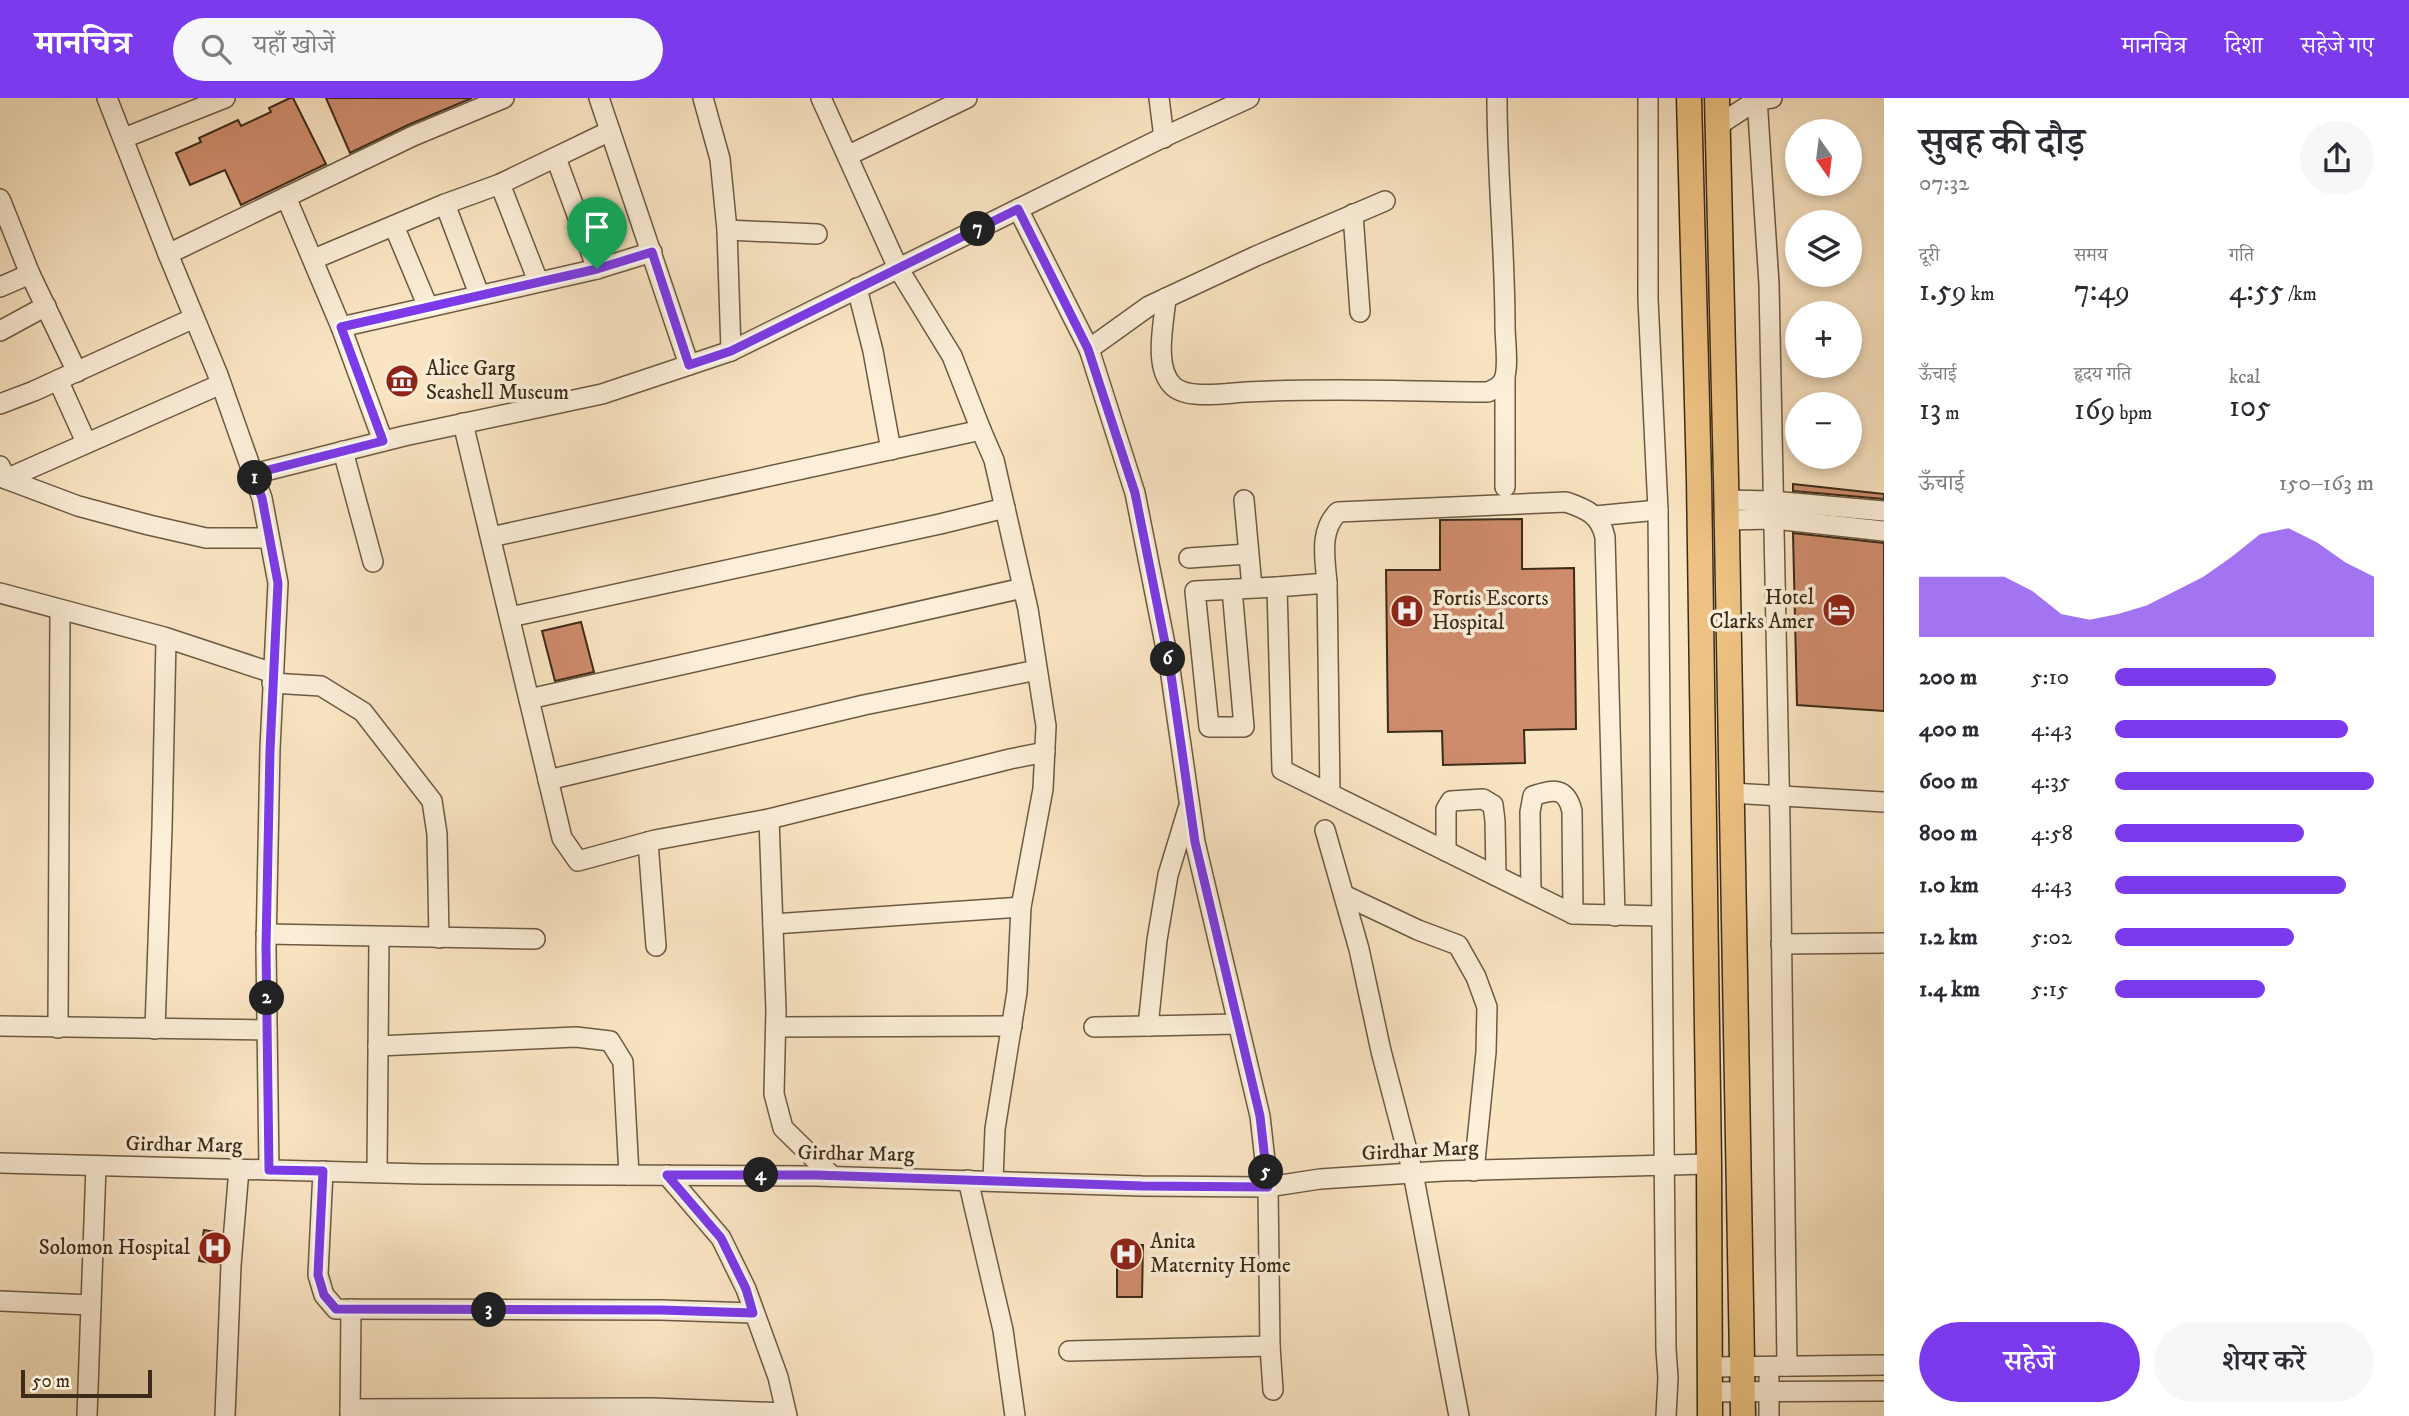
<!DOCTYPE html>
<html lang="hi">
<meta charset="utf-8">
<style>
body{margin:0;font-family:"IM FELL DW Pica","Noto Serif Devanagari",serif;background:#f7f7f7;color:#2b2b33;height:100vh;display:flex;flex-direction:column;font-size:26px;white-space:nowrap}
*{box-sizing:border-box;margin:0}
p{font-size:23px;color:#7c7c81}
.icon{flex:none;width:38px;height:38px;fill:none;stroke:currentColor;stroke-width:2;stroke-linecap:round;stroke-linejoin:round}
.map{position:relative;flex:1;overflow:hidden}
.panel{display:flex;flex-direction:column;background:#fff;width:525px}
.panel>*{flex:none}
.needle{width:46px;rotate:166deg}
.fabs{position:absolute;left:1785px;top:21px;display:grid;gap:14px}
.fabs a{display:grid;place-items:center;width:77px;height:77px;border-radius:50%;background:#fff;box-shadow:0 4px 10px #0003;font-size:35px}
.scale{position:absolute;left:21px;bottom:18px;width:131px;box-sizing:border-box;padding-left:7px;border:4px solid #3b2b18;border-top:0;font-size:19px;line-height:24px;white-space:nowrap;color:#3b2b18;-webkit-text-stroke:5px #fceed8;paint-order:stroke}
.pin{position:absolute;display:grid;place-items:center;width:60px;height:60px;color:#fff;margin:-72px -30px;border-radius:50% 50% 50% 0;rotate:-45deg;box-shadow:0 0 7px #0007}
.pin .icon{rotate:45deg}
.km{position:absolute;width:35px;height:35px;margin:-18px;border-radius:50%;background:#222;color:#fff;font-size:19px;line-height:35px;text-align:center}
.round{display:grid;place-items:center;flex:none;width:74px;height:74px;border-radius:37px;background:#f7f7f7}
.headline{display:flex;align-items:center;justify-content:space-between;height:119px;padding:0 35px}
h1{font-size:38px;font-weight:600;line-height:52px}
.metrics{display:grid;grid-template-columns:repeat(3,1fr);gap:10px;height:119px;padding:7px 35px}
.metrics div{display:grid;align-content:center}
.metrics b{font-size:30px;font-weight:600}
.metrics small{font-size:19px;font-weight:400}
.metrics p{font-size:19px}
.chart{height:196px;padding:14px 35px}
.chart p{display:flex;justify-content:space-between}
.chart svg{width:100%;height:126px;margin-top:7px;fill:#7c3aed;opacity:.7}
.cta{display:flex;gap:14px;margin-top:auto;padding:14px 35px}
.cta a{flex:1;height:80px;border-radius:42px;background:#7c3aed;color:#fff;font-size:28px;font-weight:600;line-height:80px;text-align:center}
.cta a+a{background:#f7f7f7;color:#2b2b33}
ul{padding:0 35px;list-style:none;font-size:23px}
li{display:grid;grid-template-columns:112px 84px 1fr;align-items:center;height:52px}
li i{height:18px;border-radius:9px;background:#7c3aed}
header{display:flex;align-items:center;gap:42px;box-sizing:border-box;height:98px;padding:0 35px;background:#7c3aed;color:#fff}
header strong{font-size:33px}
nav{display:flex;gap:38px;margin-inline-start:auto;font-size:24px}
.search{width:490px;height:63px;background:#f7f7f7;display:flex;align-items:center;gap:18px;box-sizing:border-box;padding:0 24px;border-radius:38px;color:#7c7c81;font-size:26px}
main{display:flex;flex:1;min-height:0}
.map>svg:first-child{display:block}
.building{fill:#cf8c6d;stroke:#3b2b18;stroke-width:2}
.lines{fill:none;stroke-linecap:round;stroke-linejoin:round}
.minor-casing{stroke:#6b5a43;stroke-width:22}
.major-casing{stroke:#3b2b18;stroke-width:27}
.minor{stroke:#fceed8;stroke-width:19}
.major{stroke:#edc282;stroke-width:24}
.route-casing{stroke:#fff;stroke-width:14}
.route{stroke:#7c3aed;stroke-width:9}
.labels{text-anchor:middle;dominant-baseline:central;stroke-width:7;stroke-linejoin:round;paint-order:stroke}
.poi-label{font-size:21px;fill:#3b2b18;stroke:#fceed8;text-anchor:start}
.street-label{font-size:21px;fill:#3b2b18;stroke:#fceed8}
</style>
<header>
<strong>मानचित्र</strong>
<div class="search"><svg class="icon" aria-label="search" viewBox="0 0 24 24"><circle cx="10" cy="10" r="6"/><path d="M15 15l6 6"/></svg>यहाँ खोजें</div>
<nav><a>मानचित्र</a><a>दिशा</a><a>सहेजे गए</a></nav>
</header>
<main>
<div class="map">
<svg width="1884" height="1318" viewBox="0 0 1884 1318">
<rect width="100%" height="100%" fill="#fae5c3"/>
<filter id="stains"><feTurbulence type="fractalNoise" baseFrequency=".00286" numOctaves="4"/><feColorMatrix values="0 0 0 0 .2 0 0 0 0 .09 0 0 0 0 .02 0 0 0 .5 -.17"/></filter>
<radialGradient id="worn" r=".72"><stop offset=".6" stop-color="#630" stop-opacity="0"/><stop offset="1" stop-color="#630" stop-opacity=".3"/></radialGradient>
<!-- building -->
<g class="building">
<path d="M290,0H293L326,66L241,107L225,72L190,87L176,55L201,44L199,40L238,22L241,28L271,14L269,10Z"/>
<path d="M326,0H472L408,27L350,55Z"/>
<path d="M1793,386L1884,396V401L1793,393Z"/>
<path d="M1522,421V471L1574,470L1576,631L1524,632L1525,665L1443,667L1442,633L1388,634L1386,472H1440V422Z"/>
<path d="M1793,435L1884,445V613L1797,607Z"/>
<path d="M581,524L594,574L555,583L542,533Z"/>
<path d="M204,1132L221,1135L219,1166L199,1163Z"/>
<path d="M1117,1147H1143L1142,1199H1117Z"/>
</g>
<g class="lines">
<defs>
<g id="minor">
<path d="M107,0L168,156L218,277L253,376L262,400L278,485L270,651L266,850L269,1072"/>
<path d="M599,0L689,267"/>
<path d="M703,0L720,61L727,132L731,253"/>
<path d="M821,0L898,170L952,258L981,332L994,362L1028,511L1046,628L1043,691L1021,809L1017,894L995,1031L993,1082"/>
<path d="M1159,0L1164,40"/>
<path d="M1648,0V201L1658,412L1666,1251L1668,1280L1666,1318"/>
<path d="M1757,0L1769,186L1780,725L1787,1268"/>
<path d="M1717,28L1757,2L1772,0"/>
<path d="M124,40L225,0"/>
<path d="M849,57L967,0"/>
<path d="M556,60L597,171"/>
<path d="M500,86L538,183"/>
<path d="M286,99L341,229L383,343"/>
<path d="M0,101L30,176L77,274"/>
<path d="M445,106L479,196"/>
<path d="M1018,111L1089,251L1135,395L1170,571L1195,744L1260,1018L1268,1089L1270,1248L1069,1253"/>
<path d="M1353,116L1360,214"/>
<path d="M394,128L428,209"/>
<path d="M727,132L817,136"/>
<path d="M168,156L413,38L504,0"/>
<path d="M314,161L445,106L500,86L610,33"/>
<path d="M0,189L30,176"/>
<path d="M857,190L873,253L891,352"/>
<path d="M1166,200C1164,225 1153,269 1173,288C1187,302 1227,295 1246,294C1326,290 1407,293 1488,294C1494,291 1501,289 1504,281C1509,270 1505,241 1505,228C1505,151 1497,76 1497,0"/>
<path d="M341,229L597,171L652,154"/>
<path d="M0,233L46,208"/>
<path d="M1089,251L1149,208L1256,158L1385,103"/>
<path d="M58,282L86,344"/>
<path d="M0,306L34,293L194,220"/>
<path d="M463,325L562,740L578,763L655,742L769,721L1010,661L1045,654"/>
<path d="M343,353L373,464"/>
<path d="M0,368L6,381L78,408L149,427L206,440H269"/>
<path d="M253,376L404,338L602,296L731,253L1168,37L1249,0"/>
<path d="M6,381L221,286"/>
<path d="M1505,389V280"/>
<path d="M1244,402L1252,489"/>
<path d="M1726,402L1773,403L1884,413"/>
<path d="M1595,418L1658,412"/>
<path d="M1727,422L1773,421L1884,433"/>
<path d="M491,439L981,332"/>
<path d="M1189,460L1248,456"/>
<path d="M1327,485C1325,460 1319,433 1338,414L1566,404C1587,411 1600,417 1605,439L1615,818"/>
<path d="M1232,491L1244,629H1209L1195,493L1277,489"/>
<path d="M0,495L164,539L273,575"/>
<path d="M510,519L940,426L1005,410"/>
<path d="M272,585L321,588L363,614L432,703L437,736L439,840"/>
<path d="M529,601L1023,490"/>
<path d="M548,682L864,607L1037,572"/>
<path d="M1330,695L1327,485L1277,489L1282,672L1573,816L1660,818"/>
<path d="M1731,695L1884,704"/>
<path d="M1188,711L1168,777L1157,842L1148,928L1237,926"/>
<path d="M769,721L776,912L774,996L783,1030L832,1078"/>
<path d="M1325,732L1359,851L1381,953L1413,1075L1459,1318"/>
<path d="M648,744L656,848"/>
<path d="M1446,753V711L1451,703L1483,701L1493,707L1495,723L1496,778"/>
<path d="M1531,795L1530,714L1533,698C1554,691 1566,689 1572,713L1573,816"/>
<path d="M1344,797L1418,832L1458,847L1476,879L1487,909L1486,954L1474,1073"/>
<path d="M773,826L1021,809"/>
<path d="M266,836L535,841"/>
<path d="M1781,846L1884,845"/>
<path d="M0,928L267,932"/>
<path d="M776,929L1012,928"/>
<path d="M1094,929L1148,928"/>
<path d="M58,930L60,513"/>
<path d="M155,931L162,730L166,541"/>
<path d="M378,948L576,939L610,943L623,964L629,1077"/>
<path d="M0,1065L423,1076L815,1078L1142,1088L1268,1089L1320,1081L1443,1073L1709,1066"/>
<path d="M323,1073L318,1177L324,1197L336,1211L661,1212L753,1215"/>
<path d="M377,1074L379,839"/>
<path d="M667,1077L721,1140L746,1191L778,1279L787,1318"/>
<path d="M968,1082L1003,1232L1015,1318"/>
<path d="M0,1203L91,1207"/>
<path d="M1270,1248L1273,1292"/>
<path d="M1710,1269L1884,1267"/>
<path d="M1769,1280V1318"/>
<path d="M1711,1294L1884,1293"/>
<path d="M350,1311L652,1310L786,1315"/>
<path d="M87,1318L96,1068"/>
<path d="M225,1318L231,1167L239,1071"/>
<path d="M350,1318L351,1211"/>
</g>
<g id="major">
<path d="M1689,0L1699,381L1709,1066L1710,1318"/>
<path d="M1717,0L1726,380L1743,1318"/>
</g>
</defs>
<!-- minor casing -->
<use href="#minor" class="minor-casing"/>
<!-- major casing -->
<use href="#major" class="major-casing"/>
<!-- minor -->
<use href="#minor" class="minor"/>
<!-- major -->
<use href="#major" class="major"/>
</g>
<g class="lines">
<defs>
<path id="route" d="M1018,111L1088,251L1135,395L1170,570L1195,744L1260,1018L1268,1089L1142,1088L815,1077H667L721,1140L746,1191L753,1215L661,1212L336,1211L324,1197L318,1177L323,1073L269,1072L266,850L270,652L278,485L262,400L253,376L383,343L341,229L597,171L652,154L689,267L731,253Z"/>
</defs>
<!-- route casing -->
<use href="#route" class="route-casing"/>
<!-- route -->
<use href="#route" class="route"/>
</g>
<!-- icons -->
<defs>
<symbol id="museum-disc" viewBox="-11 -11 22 22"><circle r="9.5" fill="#8f2418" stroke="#fceed8"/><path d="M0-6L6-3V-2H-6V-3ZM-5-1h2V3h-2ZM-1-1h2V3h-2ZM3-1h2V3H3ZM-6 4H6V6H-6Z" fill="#fff"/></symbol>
<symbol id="hotel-disc" viewBox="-11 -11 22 22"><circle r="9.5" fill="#8f2418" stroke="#fceed8"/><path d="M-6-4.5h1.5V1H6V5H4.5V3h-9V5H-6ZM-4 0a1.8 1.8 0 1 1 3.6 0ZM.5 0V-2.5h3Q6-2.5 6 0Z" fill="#fff"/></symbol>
<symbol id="hospital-disc" viewBox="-11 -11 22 22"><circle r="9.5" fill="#8f2418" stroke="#fceed8"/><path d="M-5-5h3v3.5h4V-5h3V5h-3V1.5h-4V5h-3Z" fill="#fff"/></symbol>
</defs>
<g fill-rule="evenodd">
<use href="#museum-disc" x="383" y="264" width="38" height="38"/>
<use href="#hotel-disc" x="1820" y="493" width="38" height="38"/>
<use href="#hospital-disc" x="1388" y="494" width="38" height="38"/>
<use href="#hospital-disc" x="196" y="1131" width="38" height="38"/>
<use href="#hospital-disc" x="1107" y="1137" width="38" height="38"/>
</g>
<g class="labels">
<!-- poi labels -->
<g class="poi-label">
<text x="426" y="271">Alice Garg<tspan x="426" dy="24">Seashell Museum</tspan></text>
<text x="1814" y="500" text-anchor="end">Hotel<tspan x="1814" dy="24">Clarks Amer</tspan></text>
<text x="1432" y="501">Fortis Escorts<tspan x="1432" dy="24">Hospital</tspan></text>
<text x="1150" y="1144">Anita<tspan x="1150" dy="24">Maternity Home</tspan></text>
<text x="190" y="1150" text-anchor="end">Solomon Hospital</text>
</g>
<!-- street labels -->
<g class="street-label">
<text transform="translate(184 1047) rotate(1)">Girdhar Marg</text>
<text transform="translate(1420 1053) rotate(-3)">Girdhar Marg</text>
<text transform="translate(856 1056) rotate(1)">Girdhar Marg</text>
</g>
</g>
<rect width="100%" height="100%" filter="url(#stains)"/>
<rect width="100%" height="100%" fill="url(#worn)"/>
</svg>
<div class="fabs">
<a><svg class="needle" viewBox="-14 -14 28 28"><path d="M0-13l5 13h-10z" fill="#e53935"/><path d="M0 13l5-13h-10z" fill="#7c7c81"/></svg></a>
<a><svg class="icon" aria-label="layers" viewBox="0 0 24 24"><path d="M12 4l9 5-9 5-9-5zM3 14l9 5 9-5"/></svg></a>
<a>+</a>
<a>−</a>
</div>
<div class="scale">50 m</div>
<div class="pin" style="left:597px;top:171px;background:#1e9e55"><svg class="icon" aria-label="arrive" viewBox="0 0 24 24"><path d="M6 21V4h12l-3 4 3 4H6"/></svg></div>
<b class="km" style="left:255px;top:380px">1</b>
<b class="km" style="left:267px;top:900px">2</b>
<b class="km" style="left:489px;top:1212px">3</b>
<b class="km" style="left:761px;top:1077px">4</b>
<b class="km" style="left:1266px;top:1074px">5</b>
<b class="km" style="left:1168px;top:561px">6</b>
<b class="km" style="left:978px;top:131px">7</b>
</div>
<section class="panel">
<div class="headline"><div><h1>सुबह की दौड़</h1><p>07:32</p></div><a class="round"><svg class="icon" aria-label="share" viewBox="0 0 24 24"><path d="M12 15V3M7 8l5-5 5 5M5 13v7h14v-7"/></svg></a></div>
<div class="metrics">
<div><p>दूरी</p><b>1.59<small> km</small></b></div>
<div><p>समय</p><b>7:49</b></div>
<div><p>गति</p><b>4:55<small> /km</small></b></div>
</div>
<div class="metrics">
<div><p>ऊँचाई</p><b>13<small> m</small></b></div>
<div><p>हृदय गति</p><b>169<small> bpm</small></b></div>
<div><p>kcal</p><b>105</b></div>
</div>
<div class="chart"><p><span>ऊँचाई</span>150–163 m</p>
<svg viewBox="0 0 160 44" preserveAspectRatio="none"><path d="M0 44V23L10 23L20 23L30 23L40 28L50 36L60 38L70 36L80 33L90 28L100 23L110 16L120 8L130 6L140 11L150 18L160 23V44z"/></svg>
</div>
<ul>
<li><b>200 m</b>5:10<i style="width:62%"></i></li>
<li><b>400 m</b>4:43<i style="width:90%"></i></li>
<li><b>600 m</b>4:35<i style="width:100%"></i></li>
<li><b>800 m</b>4:58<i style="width:73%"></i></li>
<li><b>1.0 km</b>4:43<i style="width:89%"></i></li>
<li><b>1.2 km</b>5:02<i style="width:69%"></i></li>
<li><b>1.4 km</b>5:15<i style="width:58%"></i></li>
</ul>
<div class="cta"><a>सहेजें</a><a>शेयर करें</a></div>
</section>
</main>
